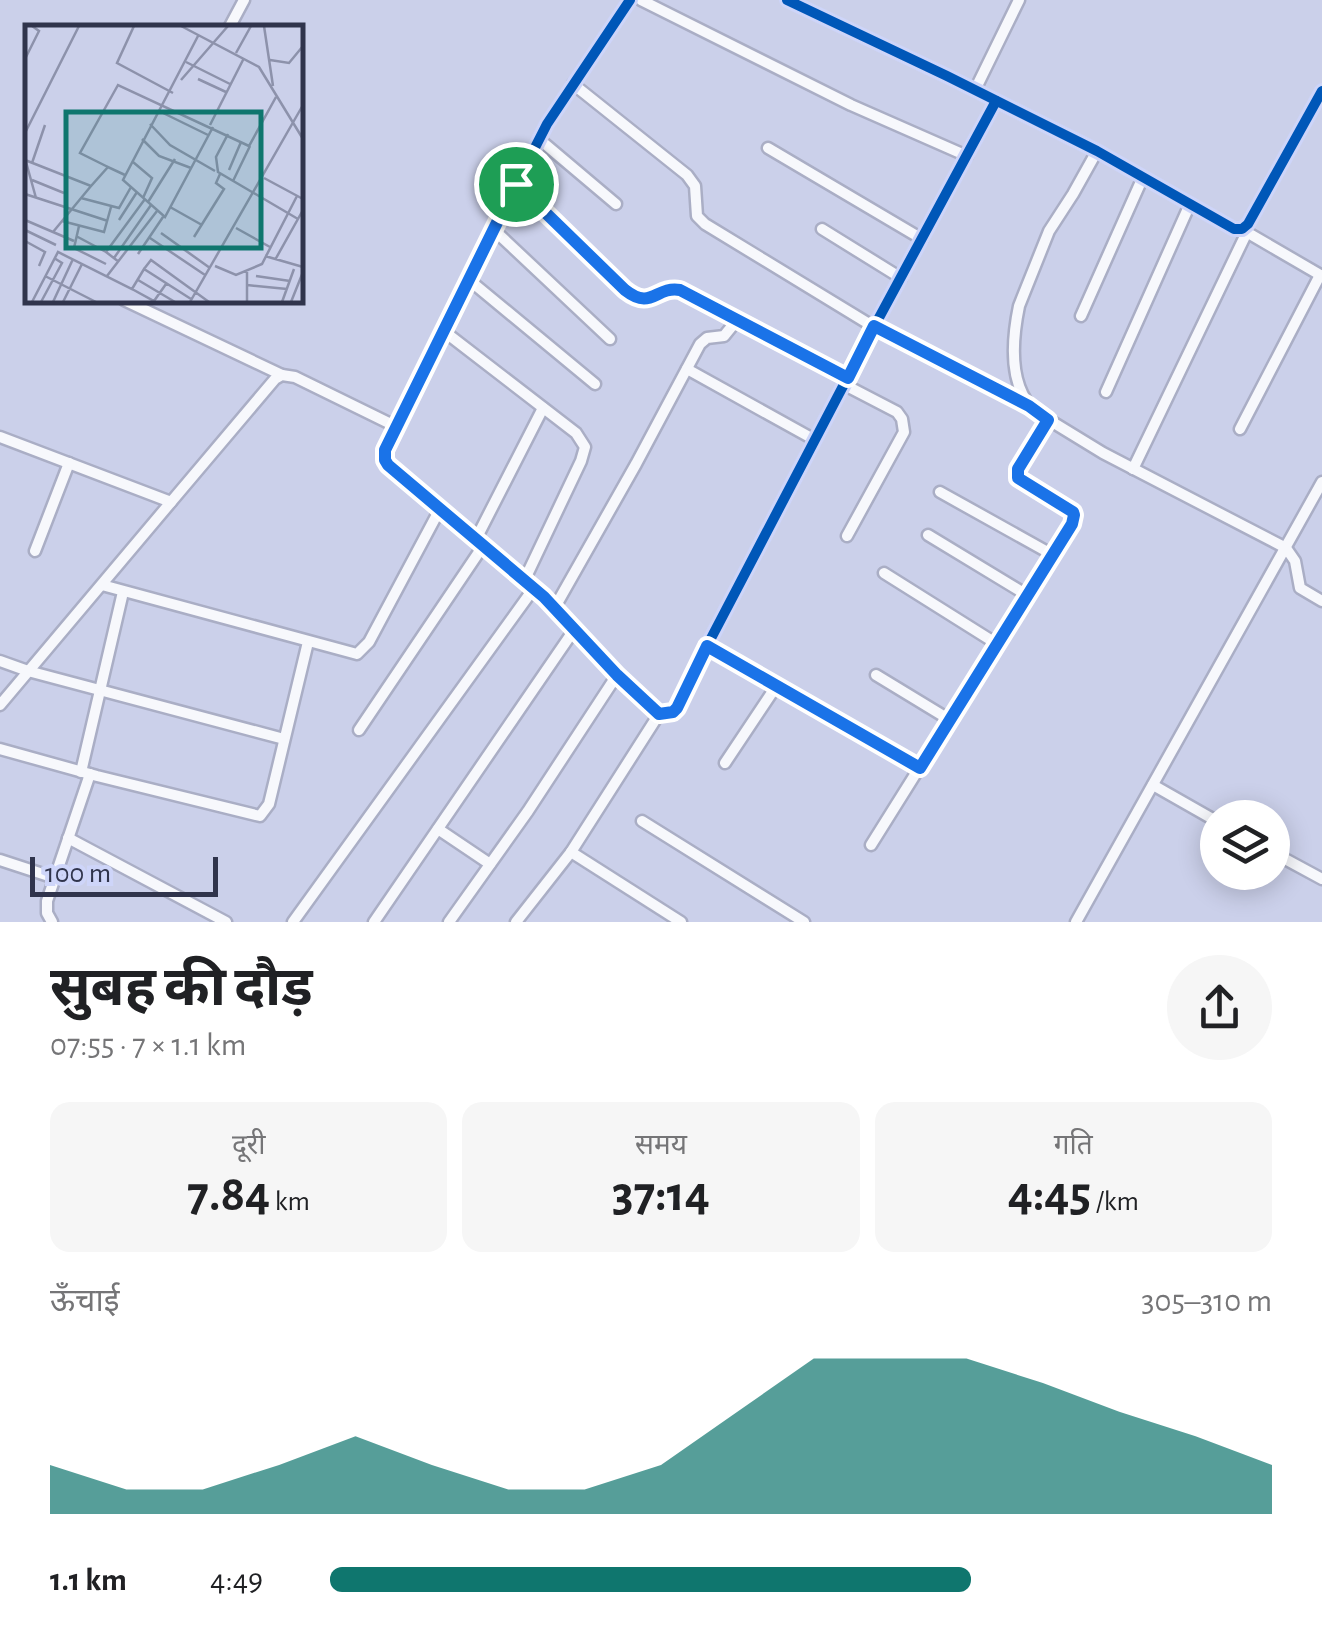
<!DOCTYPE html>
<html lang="hi">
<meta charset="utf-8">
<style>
body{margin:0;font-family:"Alegreya Sans","Noto Sans Devanagari",sans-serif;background:#f6f6f6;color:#202124;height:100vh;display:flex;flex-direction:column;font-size:38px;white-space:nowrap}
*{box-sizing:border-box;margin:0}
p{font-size:32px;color:#757577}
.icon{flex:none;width:55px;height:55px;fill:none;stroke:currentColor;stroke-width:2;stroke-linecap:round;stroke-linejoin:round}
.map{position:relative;height:922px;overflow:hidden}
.side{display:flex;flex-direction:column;background:#fff;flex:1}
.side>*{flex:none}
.controls{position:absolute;left:1200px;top:800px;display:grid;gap:20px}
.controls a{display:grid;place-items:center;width:90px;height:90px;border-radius:50%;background:#fff;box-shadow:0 5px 25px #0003;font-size:50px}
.scale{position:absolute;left:30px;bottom:25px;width:188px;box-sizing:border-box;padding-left:10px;border:5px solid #30344c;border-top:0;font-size:28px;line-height:35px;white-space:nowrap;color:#30344c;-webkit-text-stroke:8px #ced5f9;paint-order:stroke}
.pin{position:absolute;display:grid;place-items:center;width:85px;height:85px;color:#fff;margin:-42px;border:5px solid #fff;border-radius:50%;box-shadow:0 2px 10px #0007}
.round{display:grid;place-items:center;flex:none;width:105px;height:105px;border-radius:52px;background:#f6f6f6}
.overview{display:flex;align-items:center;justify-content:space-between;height:170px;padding:0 50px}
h1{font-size:55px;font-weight:700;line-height:75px}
.metrics{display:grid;grid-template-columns:repeat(3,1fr);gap:15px;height:170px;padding:10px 50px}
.metrics div{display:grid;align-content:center;border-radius:20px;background:#f6f6f6;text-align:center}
.metrics b{font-size:50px;font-weight:700}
.metrics small{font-size:28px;font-weight:400}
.metrics p{font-size:28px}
.chart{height:280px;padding:20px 50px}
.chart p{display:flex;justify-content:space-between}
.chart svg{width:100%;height:180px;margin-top:10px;fill:#0f766e;opacity:.7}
ul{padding:0 50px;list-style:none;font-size:32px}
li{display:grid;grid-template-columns:160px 120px 1fr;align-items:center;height:75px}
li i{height:25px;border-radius:12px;background:#0f766e}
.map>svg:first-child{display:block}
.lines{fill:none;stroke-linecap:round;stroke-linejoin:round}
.minor-casing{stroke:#aaaec5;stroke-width:15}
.minor{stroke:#f7f8fc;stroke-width:10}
.cycleway-casing{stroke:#ced5f9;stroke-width:16}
.cycleway{stroke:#0057b8;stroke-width:10}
.route-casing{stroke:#fff;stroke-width:20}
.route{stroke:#1a73e8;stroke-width:12}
.inset-road{fill:none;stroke:#8d92ab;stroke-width:2.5}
.view{fill:#0f766e;fill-opacity:0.15;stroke:#0f766e;stroke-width:5}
.inset-edge{fill:none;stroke:#30344c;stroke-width:5}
</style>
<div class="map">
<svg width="1322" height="922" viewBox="0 0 1322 922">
<rect width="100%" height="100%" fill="#cbd0ea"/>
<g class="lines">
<defs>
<g id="minor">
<path d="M630,0L547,124L468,279L385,455L388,465L545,597L617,675L659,714L673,712L677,708L707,646L874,327L996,101"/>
<path d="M641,0L851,105L967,156"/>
<path d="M787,0L947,76L1097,151L1234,229H1242L1248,224L1322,91"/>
<path d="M229,28L244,0"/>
<path d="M573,84L687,175L695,186L697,216L705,224L874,327L1029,405"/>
<path d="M975,90L1019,0"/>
<path d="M539,139L616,204"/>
<path d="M768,148L922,239"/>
<path d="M1097,151L1073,194L1049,231L1019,306C1012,340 1008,387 1036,412L1103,453L1286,548L1295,561L1300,588L1322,601"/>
<path d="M516,183L632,296L647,300L667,289L680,291L849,378"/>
<path d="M493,229L610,339"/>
<path d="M822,229L901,278"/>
<path d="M1243,230L1322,276"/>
<path d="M468,279L595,384"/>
<path d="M124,300L282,375"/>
<path d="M1081,316L1143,177"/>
<path d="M445,332L576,433L585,447L581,461L524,581"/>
<path d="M687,369L815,440"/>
<path d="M845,385L897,412L902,419L904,432L847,536"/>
<path d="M1106,392L1190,204"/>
<path d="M1240,429L1320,275"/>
<path d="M0,437L171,502L275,379L282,375L295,377L397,427"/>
<path d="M1133,469L1247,232"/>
<path d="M940,492L1053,555"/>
<path d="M928,535L1027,595"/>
<path d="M476,539L543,408"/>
<path d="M35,551L69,463"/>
<path d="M884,573L997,644"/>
<path d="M102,585L357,654L369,642L440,509"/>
<path d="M555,607L636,464L700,344L707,338L724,336L737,320"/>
<path d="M707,646L920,768"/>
<path d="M0,661L28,671L284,739"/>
<path d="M876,675L950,720"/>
<path d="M0,705L171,502"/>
<path d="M359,730L483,546"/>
<path d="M0,749L97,776L260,816L269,804L308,642"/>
<path d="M725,763L777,685"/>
<path d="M81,772L123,592"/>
<path d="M1153,785L1218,822"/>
<path d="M642,821L804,922"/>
<path d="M438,829L490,864"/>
<path d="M68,838L226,922"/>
<path d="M871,845L1072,524L1074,515L1073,511L1018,478V469L1048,421"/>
<path d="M571,852L681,922"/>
<path d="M1272,852L1322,879"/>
<path d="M0,860L55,878"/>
<path d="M52,922L47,913V901L90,774"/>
<path d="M293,922L534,588"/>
<path d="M374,922L574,630"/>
<path d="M449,922L528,811L617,675"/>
<path d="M516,922L571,852L659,714"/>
<path d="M1076,922L1322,482"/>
</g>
</defs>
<!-- minor casing -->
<use href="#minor" class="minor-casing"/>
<!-- minor -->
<use href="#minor" class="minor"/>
<defs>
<g id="cycleway">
<path d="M630,0L547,124L468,279L385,455L388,465L545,597L617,675L659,714L673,712L677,708L707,646L874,327L996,101"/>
<path d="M787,0L947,76L1097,151L1234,229H1242L1248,224L1322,91"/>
</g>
</defs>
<!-- cycleway casing -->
<use href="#cycleway" class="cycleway-casing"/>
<!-- cycleway -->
<use href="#cycleway" class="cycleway"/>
</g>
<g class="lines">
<defs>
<path id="route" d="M516,184L625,290C652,311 655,286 680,290L848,378L874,326L1029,406L1048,420L1018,469V478L1073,512L1074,515L1072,524L920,768L707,646L677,708L673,712L659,714L617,675L544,597L388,465L385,460V450Z"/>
</defs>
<!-- route casing -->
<use href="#route" class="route-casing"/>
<!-- route -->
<use href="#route" class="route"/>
</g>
<!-- overview -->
<g transform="translate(25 25)">
<rect width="278" height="278" fill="#cbd0ea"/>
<path class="inset-road" d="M109,1L92,38L148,68M156,1L234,42L278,114M239,1L248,61M173,11L98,155L140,192L188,102M211,28L226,1M0,34L14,6L7,1M245,35L264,38L278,21M161,37L205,59M173,54L201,67M156,55L203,1M134,86L183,110M125,99L145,120L190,146M185,100L219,33M0,108L54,1M203,109L191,132L193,147L273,194M117,114L134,131L166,143M0,135L66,161L83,142L100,150M1,137L11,173M108,137L127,153L118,173M7,138L20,100M83,142L55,128L93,60L224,121L251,72M204,145L216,117M239,153L278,174M7,155L39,168M208,156L225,121M0,169L83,196M56,173L94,183L106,162M123,177L150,134M145,182L177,200M0,195L49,216M94,195L112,167M37,196L79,207L86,182M54,201L49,223L81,239M211,203L245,222M0,205L31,220M28,207L66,161M136,208L185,243M51,211L81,227M169,212L199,164L191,158L195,149M125,213L180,250M0,216L20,227L14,241M113,229L138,192M240,231L278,242M89,233L126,180M250,235L278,185M94,237L81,227L120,174M190,241L211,250L237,239L272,171M119,244L126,235L184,277M222,245V277M20,251L71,277M82,251L132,186M231,251L265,256M113,255L150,277M222,260L262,264M107,264L129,276L141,259M7,277L33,227L107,264L119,244L166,274M16,277L37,238L29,233M28,277L48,234M38,277L57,239M165,277L278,80M257,277L269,244M266,277L278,247"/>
<path class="view" d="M41,87H236V223H41Z"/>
<rect width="278" height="278" class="inset-edge"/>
</g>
</svg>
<div class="controls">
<a><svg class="icon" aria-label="layers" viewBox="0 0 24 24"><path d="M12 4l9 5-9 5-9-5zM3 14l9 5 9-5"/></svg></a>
</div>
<div class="scale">100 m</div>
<div class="pin" style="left:516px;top:184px;background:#1e9e55"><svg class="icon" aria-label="arrive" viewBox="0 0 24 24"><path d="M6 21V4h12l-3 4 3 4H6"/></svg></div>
</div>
<section class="side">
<div class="overview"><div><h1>सुबह की दौड़</h1><p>07:55 · 7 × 1.1 km</p></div><a class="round"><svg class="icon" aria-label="share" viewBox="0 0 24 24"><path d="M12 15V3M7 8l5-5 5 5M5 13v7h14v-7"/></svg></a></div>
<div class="metrics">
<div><p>दूरी</p><b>7.84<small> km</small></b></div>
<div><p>समय</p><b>37:14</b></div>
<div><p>गति</p><b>4:45<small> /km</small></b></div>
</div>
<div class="chart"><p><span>ऊँचाई</span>305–310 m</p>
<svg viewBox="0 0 160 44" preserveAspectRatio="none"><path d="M0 44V32L10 38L20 38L30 32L40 25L50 32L60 38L70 38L80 32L90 19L100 6L110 6L120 6L130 12L140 19L150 25L160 32V44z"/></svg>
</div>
<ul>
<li><b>1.1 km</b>4:49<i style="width:68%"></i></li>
</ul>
</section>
